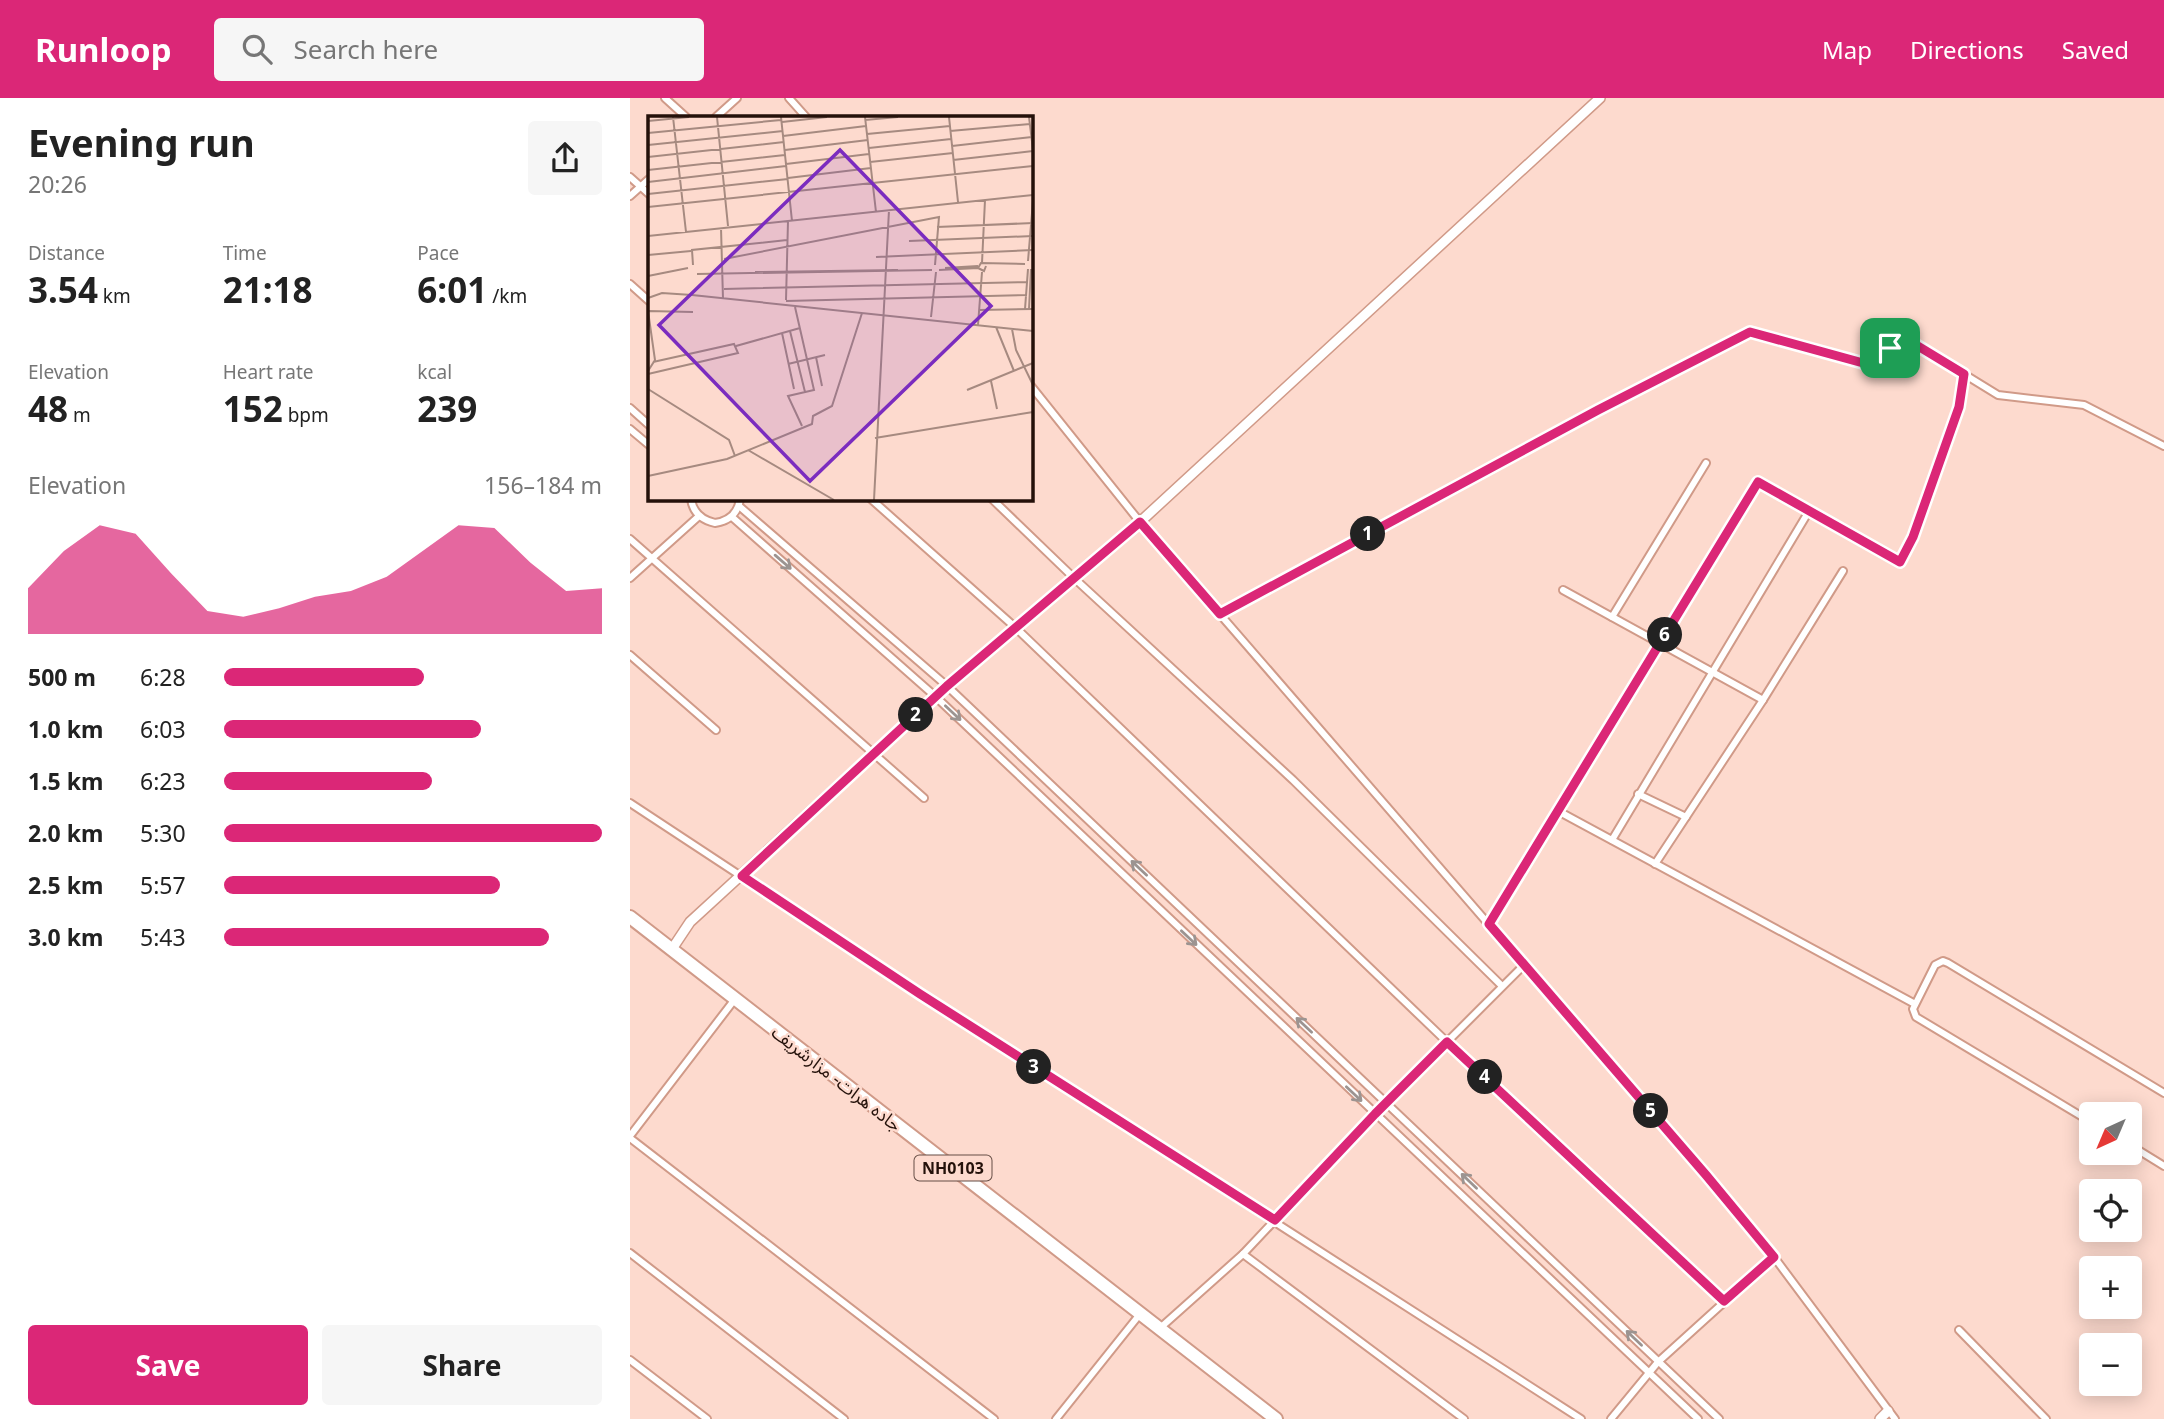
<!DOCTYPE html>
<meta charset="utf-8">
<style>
body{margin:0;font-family:"Noto Sans","Noto Sans Arabic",sans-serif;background:#f6f6f6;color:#222;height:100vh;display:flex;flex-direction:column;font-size:26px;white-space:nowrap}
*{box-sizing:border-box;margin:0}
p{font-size:23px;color:#767676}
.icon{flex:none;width:38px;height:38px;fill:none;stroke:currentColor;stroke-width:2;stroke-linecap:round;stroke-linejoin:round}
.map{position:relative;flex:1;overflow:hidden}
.sheet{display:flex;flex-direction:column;background:#fff;width:630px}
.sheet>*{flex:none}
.needle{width:46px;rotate:224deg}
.buttons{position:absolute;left:1449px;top:1004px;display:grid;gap:14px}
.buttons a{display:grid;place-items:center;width:63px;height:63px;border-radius:7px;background:#fff;box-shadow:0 4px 18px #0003;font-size:35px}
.pin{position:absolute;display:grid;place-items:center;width:60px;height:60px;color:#fff;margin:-30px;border-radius:14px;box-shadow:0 4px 10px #0006}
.km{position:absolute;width:35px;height:35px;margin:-18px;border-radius:50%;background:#222;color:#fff;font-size:19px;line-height:35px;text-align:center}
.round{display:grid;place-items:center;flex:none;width:74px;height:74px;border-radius:7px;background:#f6f6f6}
.head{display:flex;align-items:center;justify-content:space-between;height:119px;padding:0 28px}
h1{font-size:38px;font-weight:700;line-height:52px}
.metrics{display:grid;grid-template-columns:repeat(3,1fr);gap:10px;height:119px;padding:7px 28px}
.metrics div{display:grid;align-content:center}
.metrics b{font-size:35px;font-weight:700}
.metrics small{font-size:19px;font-weight:400}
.metrics p{font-size:19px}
.chart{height:196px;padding:14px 28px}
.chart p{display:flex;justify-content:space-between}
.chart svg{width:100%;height:126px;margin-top:7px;fill:#db2777;opacity:.7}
.cta{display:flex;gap:14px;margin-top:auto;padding:14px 28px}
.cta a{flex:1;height:80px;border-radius:7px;background:#db2777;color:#fff;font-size:28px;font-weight:700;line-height:80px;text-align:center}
.cta a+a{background:#f6f6f6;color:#222}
ul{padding:0 28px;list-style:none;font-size:23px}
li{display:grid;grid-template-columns:112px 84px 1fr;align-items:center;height:52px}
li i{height:18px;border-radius:9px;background:#db2777}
header{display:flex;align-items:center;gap:42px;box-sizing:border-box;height:98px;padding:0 35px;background:#db2777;color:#fff}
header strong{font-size:33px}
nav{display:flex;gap:38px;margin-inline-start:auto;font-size:24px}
.search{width:490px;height:63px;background:#f6f6f6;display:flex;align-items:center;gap:18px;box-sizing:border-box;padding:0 24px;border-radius:7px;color:#767676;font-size:26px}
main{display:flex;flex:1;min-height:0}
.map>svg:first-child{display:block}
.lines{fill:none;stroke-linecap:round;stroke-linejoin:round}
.street-casing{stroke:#d09a88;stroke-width:10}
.secondary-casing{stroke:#d09a88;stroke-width:12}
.highway-casing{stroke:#d09a88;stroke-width:16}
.street{stroke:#fff;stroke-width:6}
.secondary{stroke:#fff;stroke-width:9}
.highway{stroke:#fff;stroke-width:12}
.oneway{stroke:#9c9491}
.route-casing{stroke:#fff;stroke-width:14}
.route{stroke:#db2777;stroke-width:9}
.labels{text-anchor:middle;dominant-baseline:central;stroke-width:5;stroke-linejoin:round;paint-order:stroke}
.shield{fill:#fddace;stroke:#654d45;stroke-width:2}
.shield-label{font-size:16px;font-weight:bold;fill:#24110a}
.street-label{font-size:18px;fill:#24110a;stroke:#fddace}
.inset-road{fill:none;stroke:#a68a80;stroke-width:2}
.view{fill:#7b2cbf;fill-opacity:0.15;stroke:#7b2cbf;stroke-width:3.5}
.inset-edge{fill:none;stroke:#24110a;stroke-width:3.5}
</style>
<header>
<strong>Runloop</strong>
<div class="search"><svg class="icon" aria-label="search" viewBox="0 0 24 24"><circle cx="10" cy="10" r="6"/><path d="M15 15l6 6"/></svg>Search here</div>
<nav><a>Map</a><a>Directions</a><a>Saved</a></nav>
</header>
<main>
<section class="sheet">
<div class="head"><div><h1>Evening run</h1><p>20:26</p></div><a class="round"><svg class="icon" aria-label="share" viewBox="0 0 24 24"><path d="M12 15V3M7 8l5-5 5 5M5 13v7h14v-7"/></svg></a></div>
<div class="metrics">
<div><p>Distance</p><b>3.54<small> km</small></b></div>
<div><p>Time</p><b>21:18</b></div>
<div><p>Pace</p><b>6:01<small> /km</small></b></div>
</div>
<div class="metrics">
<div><p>Elevation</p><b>48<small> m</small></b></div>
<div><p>Heart rate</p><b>152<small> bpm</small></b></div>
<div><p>kcal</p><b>239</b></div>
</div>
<div class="chart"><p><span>Elevation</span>156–184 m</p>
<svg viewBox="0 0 160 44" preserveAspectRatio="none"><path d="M0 44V28L10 15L20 6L30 9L40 23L50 36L60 38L70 35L80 31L90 29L100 24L110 15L120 6L130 7L140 19L150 29L160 28V44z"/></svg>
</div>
<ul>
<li><b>500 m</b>6:28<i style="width:53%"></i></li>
<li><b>1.0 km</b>6:03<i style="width:68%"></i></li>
<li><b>1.5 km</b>6:23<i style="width:55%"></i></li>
<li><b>2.0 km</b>5:30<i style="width:100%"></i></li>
<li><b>2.5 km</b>5:57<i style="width:73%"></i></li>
<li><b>3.0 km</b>5:43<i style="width:86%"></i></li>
</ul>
<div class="cta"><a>Save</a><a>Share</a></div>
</section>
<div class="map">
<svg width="1534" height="1321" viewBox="0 0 1534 1321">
<rect width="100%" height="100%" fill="#fddace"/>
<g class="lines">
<defs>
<g id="street">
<path d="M35,0L56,19"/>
<path d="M159,0L176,19"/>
<path d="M86,19L107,0"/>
<path d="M0,79L19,96"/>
<path d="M0,98L19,81"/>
<path d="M0,186L19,203"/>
<path d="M401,288L510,424L1076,1077L1144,1159L1265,1321"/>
<path d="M0,310L19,327"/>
<path d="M0,331L19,347"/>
<path d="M61,401C63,415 72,422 85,425C99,423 108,415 110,401"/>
<path d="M241,401L386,530L817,944L1094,1203"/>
<path d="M362,401L444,480L663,682L872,888"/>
<path d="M109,408L317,588L1089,1321"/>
<path d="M102,419L306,599L1068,1321"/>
<path d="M0,441L294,700"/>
<path d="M0,480L69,418"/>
<path d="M933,492L1133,602"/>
<path d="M590,516L968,312L1120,234L1244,268C1253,258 1262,242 1277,241L1368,297L1454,307L1534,348"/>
<path d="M982,519L1076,365"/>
<path d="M0,557L86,632"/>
<path d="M1008,696L1056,719"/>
<path d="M0,705L290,896L951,1321"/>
<path d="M928,713L1285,906"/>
<path d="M982,742L1179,413"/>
<path d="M1025,766L1133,602L1213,473"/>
<path d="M859,826L1128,384L1270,464L1283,439L1329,309L1334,276"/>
<path d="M1461,1024L1286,919L1283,911L1305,867L1313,863L1318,865L1534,995"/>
<path d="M0,1038L105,901"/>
<path d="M0,1040L364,1321"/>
<path d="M1500,1047L1534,1068"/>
<path d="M0,1155L214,1321"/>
<path d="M613,1156L834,1321"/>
<path d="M529,1231L613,1156L745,1016L894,867"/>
<path d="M1329,1232L1416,1321"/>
<path d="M0,1262L77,1321"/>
<path d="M426,1321L510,1216"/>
<path d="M981,1321L1028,1264L1144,1159"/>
</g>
<g id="secondary">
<path d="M42,851L60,824L317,588L510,424L970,0"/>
<path d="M1250,1321L1258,1313"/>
</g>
<path id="highway" d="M0,819L646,1321"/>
</defs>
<!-- street casing -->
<use href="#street" class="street-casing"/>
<!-- secondary casing -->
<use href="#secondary" class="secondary-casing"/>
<!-- highway casing -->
<use href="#highway" class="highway-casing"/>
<!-- street -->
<use href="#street" class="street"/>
<!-- secondary -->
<use href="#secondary" class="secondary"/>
<!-- highway -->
<use href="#highway" class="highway"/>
</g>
<!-- one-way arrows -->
<defs><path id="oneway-shaft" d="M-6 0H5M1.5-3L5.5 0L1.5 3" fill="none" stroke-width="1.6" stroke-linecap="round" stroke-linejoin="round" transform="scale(1.75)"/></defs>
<g class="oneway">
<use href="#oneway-shaft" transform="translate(153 464) rotate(41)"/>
<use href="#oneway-shaft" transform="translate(323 615) rotate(43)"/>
<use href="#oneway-shaft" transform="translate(509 770) rotate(-137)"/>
<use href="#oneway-shaft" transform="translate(559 840) rotate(43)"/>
<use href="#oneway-shaft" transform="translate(674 927) rotate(-137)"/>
<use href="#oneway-shaft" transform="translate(724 996) rotate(43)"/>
<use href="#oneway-shaft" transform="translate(839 1083) rotate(-136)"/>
<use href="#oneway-shaft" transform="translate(1004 1240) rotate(-136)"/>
</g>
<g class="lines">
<defs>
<path id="route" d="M1120,234L1244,268C1253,258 1263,242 1278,242L1334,276L1329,309L1283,439L1270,464L1128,384L859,826L1076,1077L1144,1159L1094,1203L817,944L745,1016L645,1122L290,896L112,778L317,588L510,424L590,516L968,312Z"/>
</defs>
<!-- route casing -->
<use href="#route" class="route-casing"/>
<!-- route -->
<use href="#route" class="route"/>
</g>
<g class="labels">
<!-- shield labels -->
<rect class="shield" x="284.5" y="1057.5" width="77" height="25" rx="5"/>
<g class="shield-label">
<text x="323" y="1070">NH0103</text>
</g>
<!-- street labels -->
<g class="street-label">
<text transform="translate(207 980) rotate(38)">جاده هرات- مزارشریف</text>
</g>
</g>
<!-- overview -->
<g transform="translate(18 18)">
<rect width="385" height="385" fill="#fddace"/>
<path class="inset-road" d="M25,1L38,116M69,1L80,110M133,1L144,105M217,1L228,96M301,1L310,86M381,1L385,34M217,4L250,1M0,5L41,1M134,6L179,1M302,15L382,8M0,17L133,4M219,18L302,10M135,20L218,10M0,29L135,15M304,30L384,21M221,32L303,23M137,34L220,24M0,41L136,26M305,44L385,35M222,46L305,37M138,48L221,38M0,54L137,39M140,62L223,52M0,66L138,50M0,78L140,63M0,91L385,50M289,111L385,107M73,112L75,183M0,120L385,79M261,125L385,120M0,139L43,135M228,141L385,134M76,143L291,101L287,149M380,145L385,85M334,147L337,84M45,149L44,134L139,124M338,150L336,155L330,152L333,147L377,148M297,152L330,150M291,154L330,152M107,156L250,154M49,158L284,154M0,160L40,152M76,173L379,166M0,182L14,177L44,179L385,215M138,184L140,105M138,185L379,179M147,191L166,274L140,280L154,310M377,193L380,153M381,193L383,153M331,194L385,193M0,195L7,244L0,255M0,195L45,196M283,201L288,156M330,209L334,156M348,211L366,255M364,213L368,234L385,269M142,215L157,276M134,217L146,273M88,230L152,212M168,241L174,270M140,248L177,239M0,258L90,237L86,228L5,246M343,265L349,293M0,273L81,324L87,340M319,274L385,247M227,322L385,296M100,334L186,384M0,360L79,343L164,308L165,300L184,290L214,197M226,384L241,94"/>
<path class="view" d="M192,34L343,190L162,365L11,209Z"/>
<rect width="385" height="385" class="inset-edge"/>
</g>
</svg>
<div class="buttons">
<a><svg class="needle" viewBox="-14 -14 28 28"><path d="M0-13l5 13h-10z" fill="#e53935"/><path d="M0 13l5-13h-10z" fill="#767676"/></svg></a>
<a><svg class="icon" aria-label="locate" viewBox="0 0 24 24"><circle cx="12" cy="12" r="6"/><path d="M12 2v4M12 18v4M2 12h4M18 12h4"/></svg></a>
<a>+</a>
<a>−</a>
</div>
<div class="pin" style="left:1260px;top:250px;background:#1e9e55"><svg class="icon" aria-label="arrive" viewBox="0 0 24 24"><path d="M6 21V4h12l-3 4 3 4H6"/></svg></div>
<b class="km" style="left:738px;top:436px">1</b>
<b class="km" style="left:286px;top:617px">2</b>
<b class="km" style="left:404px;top:969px">3</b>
<b class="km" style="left:855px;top:979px">4</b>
<b class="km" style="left:1021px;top:1013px">5</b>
<b class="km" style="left:1035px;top:537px">6</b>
</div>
</main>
